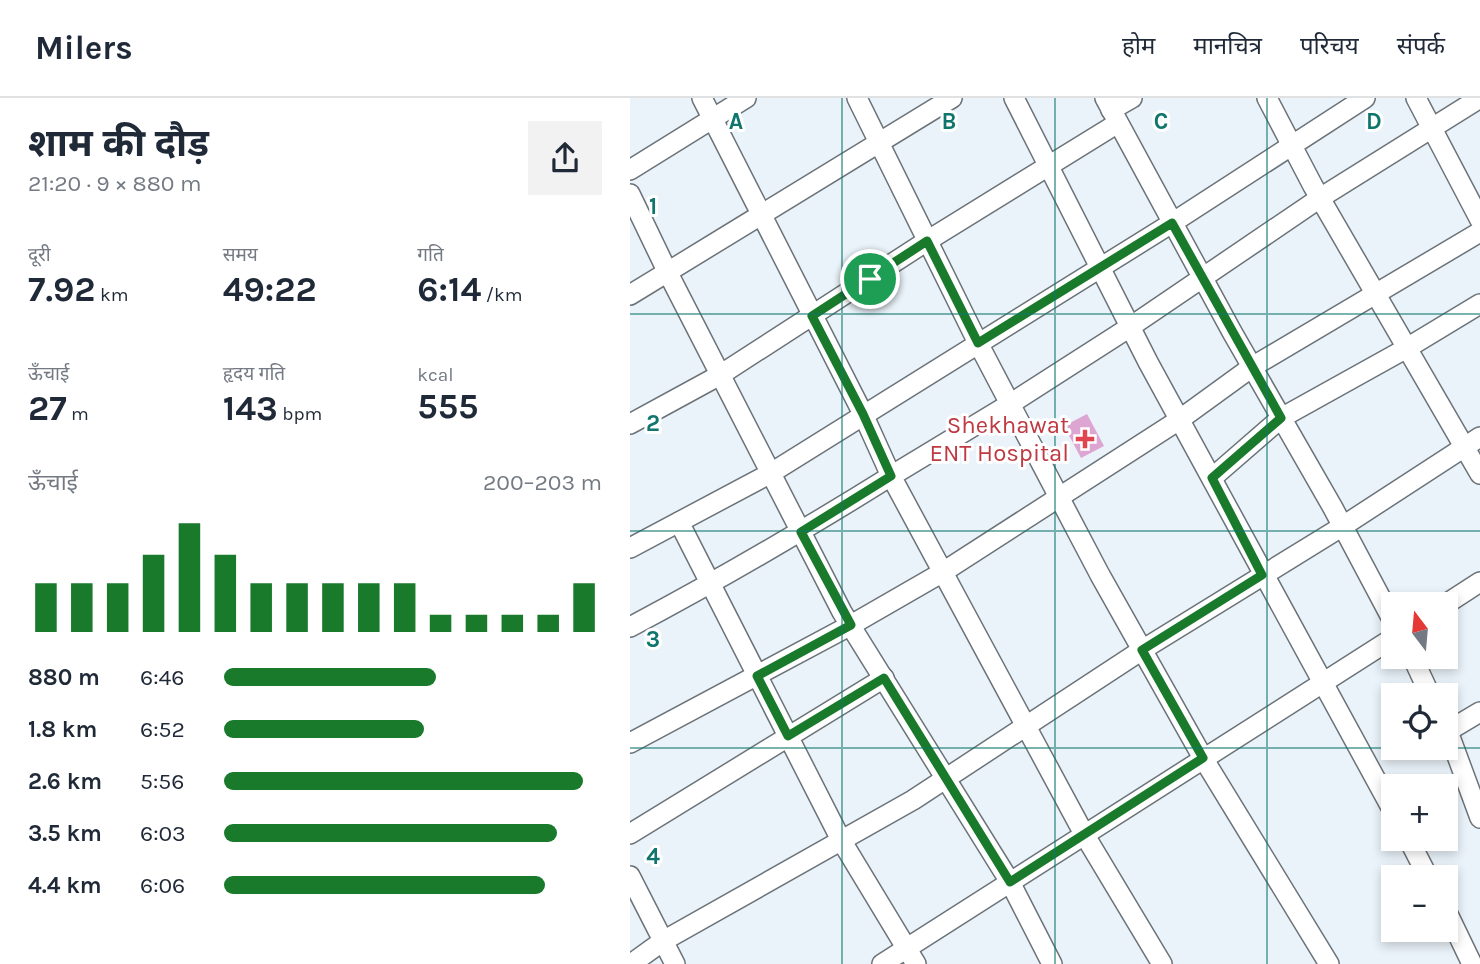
<!DOCTYPE html>
<html lang="hi">
<meta charset="utf-8">
<style>
body{margin:0;font-family:Karla,"Noto Sans Devanagari",sans-serif;background:#f2f2f3;color:#1f2937;height:100vh;display:flex;flex-direction:column;font-size:26px;white-space:nowrap}
*{box-sizing:border-box;margin:0}
p{font-size:23px;color:#747a83}
.icon{flex:none;width:38px;height:38px;fill:none;stroke:currentColor;stroke-width:2;stroke-linecap:round;stroke-linejoin:round}
.map{position:relative;flex:1;overflow:hidden}
.side{display:flex;flex-direction:column;background:#fff;width:630px}
.side>*{flex:none}
.needle{width:46px;rotate:344deg}
.controls{position:absolute;left:751px;top:494px;display:grid;gap:14px}
.controls a{display:grid;place-items:center;width:77px;height:77px;border-radius:0px;background:#fff;box-shadow:0 4px 10px #0003;font-size:35px}
.pin{position:absolute;display:grid;place-items:center;width:60px;height:60px;color:#fff;margin:-30px;border:4px solid #fff;border-radius:50%;box-shadow:0 2px 7px #0007}
.round{display:grid;place-items:center;flex:none;width:74px;height:74px;border-radius:0px;background:#f2f2f3}
.head{display:flex;align-items:center;justify-content:space-between;height:119px;padding:0 28px}
h1{font-size:38px;font-weight:700;line-height:52px}
.figures{display:grid;grid-template-columns:repeat(3,1fr);gap:10px;height:119px;padding:7px 28px}
.figures div{display:grid;align-content:center}
.figures b{font-size:35px;font-weight:700}
.figures small{font-size:19px;font-weight:400}
.figures p{font-size:19px}
.chart{height:196px;padding:14px 28px}
.chart p{display:flex;justify-content:space-between}
.chart svg{width:100%;height:126px;margin-top:7px;stroke:#197a2b;stroke-width:6}
ul{padding:0 28px;list-style:none;font-size:23px}
li{display:grid;grid-template-columns:112px 84px 1fr;align-items:center;height:52px}
li i{height:18px;border-radius:9px;background:#197a2b}
header{display:flex;align-items:center;gap:42px;box-sizing:border-box;height:98px;padding:0 35px;background:#fff;border-bottom:2px solid #e0e1e3}
header strong{font-size:33px}
nav{display:flex;gap:38px;margin-inline-start:auto;font-size:24px}
main{display:flex;flex:1;min-height:0}
.map>svg:first-child{display:block}
.building{fill:#dda5d1}
.lines{fill:none;stroke-linecap:round;stroke-linejoin:round}
.minor-casing{stroke:#6b7379;stroke-width:22}
.minor{stroke:#fff;stroke-width:19}
.route-casing{stroke:#fff;stroke-width:14}
.route{stroke:#197a2b;stroke-width:9}
.grid{fill:none;stroke:#0f766e;stroke-width:2;stroke-opacity:0.55}
.health-dot{fill:#e0444e;stroke:#fff;stroke-width:2.5}
.labels{text-anchor:middle;dominant-baseline:central;stroke-width:6;stroke-linejoin:round;paint-order:stroke}
.health-label{font-size:24px;fill:#be3a42;stroke:#fff;text-anchor:end}
.grid-label{font-size:23px;text-anchor:middle;font-weight:bold;fill:#0f766e;stroke:#fff;stroke-width:6;stroke-linejoin:round;paint-order:stroke}
</style>
<header>
<strong>Milers</strong>
<nav><a>होम</a><a>मानचित्र</a><a>परिचय</a><a>संपर्क</a></nav>
</header>
<main>
<section class="side">
<div class="head"><div><h1>शाम की दौड़</h1><p>21:20 · 9 × 880 m</p></div><a class="round"><svg class="icon" aria-label="share" viewBox="0 0 24 24"><path d="M12 15V3M7 8l5-5 5 5M5 13v7h14v-7"/></svg></a></div>
<div class="figures">
<div><p>दूरी</p><b>7.92<small> km</small></b></div>
<div><p>समय</p><b>49:22</b></div>
<div><p>गति</p><b>6:14<small> /km</small></b></div>
</div>
<div class="figures">
<div><p>ऊँचाई</p><b>27<small> m</small></b></div>
<div><p>हृदय गति</p><b>143<small> bpm</small></b></div>
<div><p>kcal</p><b>555</b></div>
</div>
<div class="chart"><p><span>ऊँचाई</span>200–203 m</p>
<svg viewBox="0 0 160 44" preserveAspectRatio="none"><path d="M5 44V27M15 44V27M25 44V27M35 44V17M45 44V6M55 44V17M65 44V27M75 44V27M85 44V27M95 44V27M105 44V27M115 44V38M125 44V38M135 44V38M145 44V38M155 44V27"/></svg>
</div>
<ul>
<li><b>880 m</b>6:46<i style="width:56%"></i></li>
<li><b>1.8 km</b>6:52<i style="width:53%"></i></li>
<li><b>2.6 km</b>5:56<i style="width:95%"></i></li>
<li><b>3.5 km</b>6:03<i style="width:88%"></i></li>
<li><b>4.4 km</b>6:06<i style="width:85%"></i></li>
</ul>
</section>
<div class="map">
<svg width="850" height="866" viewBox="0 0 850 866">
<rect width="100%" height="100%" fill="#eaf3fa"/>
<!-- building -->
<path class="building" d="M457,316L474,348L451,360L434,328Z"/>
<g class="lines">
<defs>
<g id="minor">
<path d="M227,0L348,245L470,477L573,660L699,866"/>
<path d="M384,0L518,264L763,713"/>
<path d="M475,0L602,234L703,410L763,523"/>
<path d="M637,0L683,88L850,376"/>
<path d="M786,0L850,122"/>
<path d="M481,12L502,0"/>
<path d="M0,72L116,0"/>
<path d="M0,96L37,173L212,514L380,784L422,866"/>
<path d="M0,197L322,0"/>
<path d="M0,326L90,277L297,143L488,25"/>
<path d="M582,380L651,320L777,250L850,206"/>
<path d="M49,424L211,742L286,866"/>
<path d="M0,450L141,375L542,125L735,0"/>
<path d="M816,506L850,484"/>
<path d="M0,529C89,482 176,431 261,378L233,316L72,0"/>
<path d="M782,558L800,597"/>
<path d="M816,628L850,720"/>
<path d="M818,633L850,614"/>
<path d="M0,645L221,527L313,474L549,322L622,269L850,134"/>
<path d="M0,736L254,580"/>
<path d="M778,740L798,779"/>
<path d="M0,778L45,866"/>
<path d="M816,812L842,866"/>
<path d="M1,866L33,843L283,702L512,552L713,428L850,339"/>
<path d="M252,866L763,540"/>
<path d="M532,866L454,736L261,378L380,306L500,229L690,100L850,0"/>
</g>
</defs>
<!-- minor casing -->
<use href="#minor" class="minor-casing"/>
<!-- minor -->
<use href="#minor" class="minor"/>
</g>
<g class="lines">
<defs>
<path id="route" d="M542,125L651,320L582,380L632,477L512,552L573,660L380,784L254,580L158,638L127,578L221,527L171,434L261,378L233,316L182,218L297,143L348,245Z"/>
</defs>
<!-- route casing -->
<use href="#route" class="route-casing"/>
<!-- route -->
<use href="#route" class="route"/>
</g>
<!-- grid -->
<path class="grid" d="M212,0V866M425,0V866M637,0V866M0,216H850M0,433H850M0,650H850"/>
<!-- markers -->
<path class="health-dot" d="M451.5 330.5h7v7h7v7h-7v7h-7v-7h-7v-7h7z"/>
<g class="labels">
<!-- health labels -->
<g class="health-label">
<text x="439" y="327">Shekhawat<tspan x="439" dy="28">ENT Hospital</tspan></text>
</g>
</g>
<g class="grid-label">
<text x="106" y="31">A</text>
<text x="319" y="31">B</text>
<text x="531" y="31">C</text>
<text x="744" y="31">D</text>
<text x="23" y="116">1</text>
<text x="23" y="333">2</text>
<text x="23" y="549">3</text>
<text x="23" y="766">4</text>
</g>
</svg>
<div class="controls">
<a><svg class="needle" viewBox="-14 -14 28 28"><path d="M0-13l5 13h-10z" fill="#e53935"/><path d="M0 13l5-13h-10z" fill="#747a83"/></svg></a>
<a><svg class="icon" aria-label="locate" viewBox="0 0 24 24"><circle cx="12" cy="12" r="6"/><path d="M12 2v4M12 18v4M2 12h4M18 12h4"/></svg></a>
<a>+</a>
<a>−</a>
</div>
<div class="pin" style="left:240px;top:181px;background:#1e9e55"><svg class="icon" aria-label="arrive" viewBox="0 0 24 24"><path d="M6 21V4h12l-3 4 3 4H6"/></svg></div>
</div>
</main>
